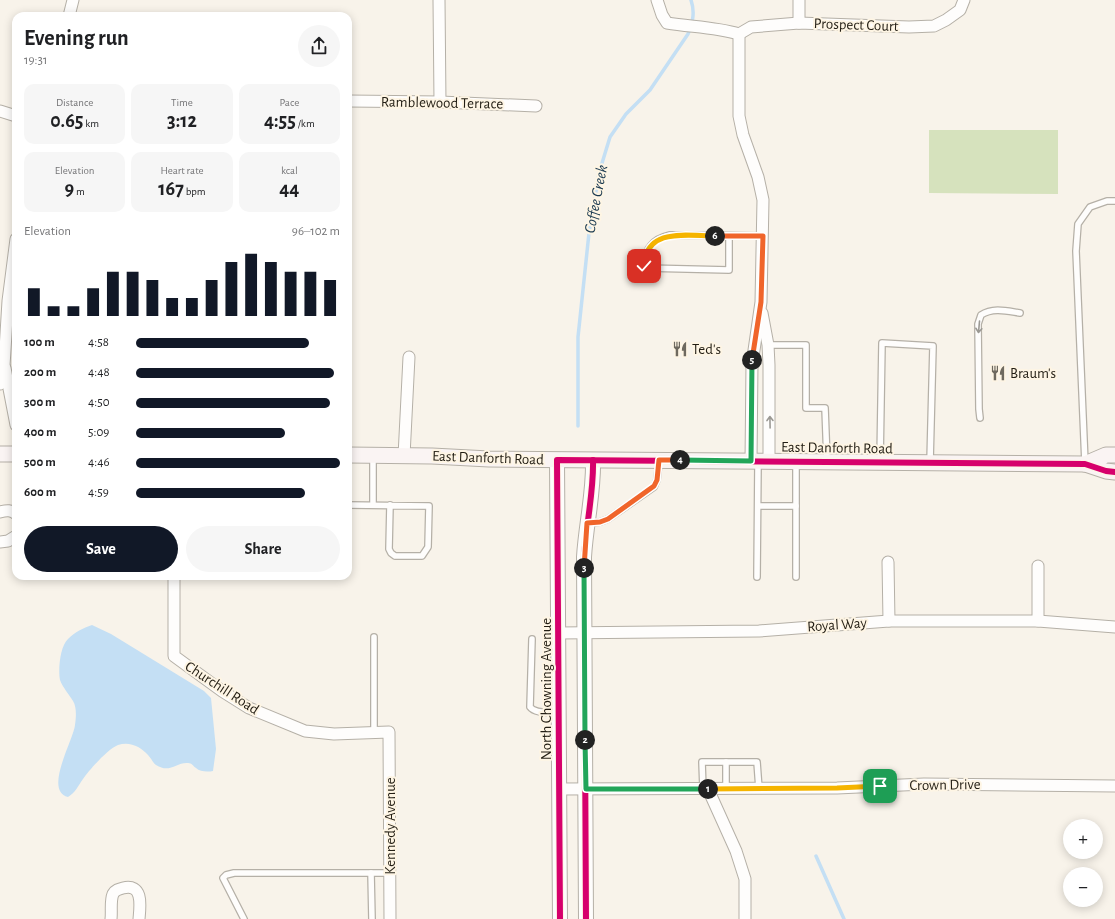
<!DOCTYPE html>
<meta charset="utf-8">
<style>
body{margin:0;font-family:"Alegreya Sans",sans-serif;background:#f6f6f6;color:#202124;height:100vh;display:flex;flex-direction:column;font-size:15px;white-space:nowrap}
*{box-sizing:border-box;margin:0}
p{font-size:13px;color:#757577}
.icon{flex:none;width:22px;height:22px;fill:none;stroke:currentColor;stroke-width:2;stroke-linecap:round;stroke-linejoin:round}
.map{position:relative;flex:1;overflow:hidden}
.drawer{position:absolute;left:12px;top:12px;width:340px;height:568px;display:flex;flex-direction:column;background:#fff;border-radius:12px;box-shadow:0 2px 10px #0003}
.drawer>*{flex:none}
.fabs{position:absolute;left:1063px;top:819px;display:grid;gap:8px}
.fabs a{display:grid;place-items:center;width:40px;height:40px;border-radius:50%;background:#fff;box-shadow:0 2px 10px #0003;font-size:20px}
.pin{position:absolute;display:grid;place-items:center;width:34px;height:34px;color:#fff;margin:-17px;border-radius:8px;box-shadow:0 2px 6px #0006}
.km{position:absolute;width:20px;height:20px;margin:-10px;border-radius:50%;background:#222;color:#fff;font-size:11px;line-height:20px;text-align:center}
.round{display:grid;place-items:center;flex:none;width:42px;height:42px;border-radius:21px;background:#f6f6f6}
.summary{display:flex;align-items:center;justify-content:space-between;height:68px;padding:0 12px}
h1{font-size:22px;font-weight:600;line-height:30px}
.stats{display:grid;grid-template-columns:repeat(3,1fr);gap:6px;height:68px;padding:4px 12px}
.stats div{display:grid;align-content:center;border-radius:10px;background:#f6f6f6;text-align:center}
.stats b{font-size:20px;font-weight:600}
.stats small{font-size:11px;font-weight:400}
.stats p{font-size:11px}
.chart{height:112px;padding:8px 12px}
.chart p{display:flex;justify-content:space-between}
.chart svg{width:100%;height:72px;margin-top:4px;stroke:#111827;stroke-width:6}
.action{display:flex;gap:8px;margin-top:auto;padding:8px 12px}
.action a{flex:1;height:46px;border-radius:24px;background:#111827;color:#fff;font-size:16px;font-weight:600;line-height:46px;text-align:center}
.action a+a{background:#f6f6f6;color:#202124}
ul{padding:0 12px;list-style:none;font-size:13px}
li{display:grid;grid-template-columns:64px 48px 1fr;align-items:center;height:30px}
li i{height:10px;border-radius:5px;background:#111827}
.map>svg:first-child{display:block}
.green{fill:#d6e2bd}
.water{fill:#c4dff4}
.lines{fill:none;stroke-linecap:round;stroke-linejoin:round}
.stream{stroke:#c4dff4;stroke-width:3.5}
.service-casing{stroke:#b5b0a7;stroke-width:8}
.minor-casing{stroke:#b5b0a7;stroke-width:13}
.tertiary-casing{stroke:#b5b0a7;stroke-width:16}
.secondary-casing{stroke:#b5b0a7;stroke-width:17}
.service{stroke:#fefdfc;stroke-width:5.5}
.minor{stroke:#fefdfc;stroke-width:11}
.tertiary{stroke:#fefdfc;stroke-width:14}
.secondary{stroke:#faf4f3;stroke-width:15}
.cycleway-casing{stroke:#fef5e4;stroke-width:8}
.cycleway{stroke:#d6006c;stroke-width:6}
.oneway{stroke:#9b9994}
.split-1-casing{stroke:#fff;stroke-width:8}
.split-2-casing{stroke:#fff;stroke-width:8}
.split-3-casing{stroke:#fff;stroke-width:8}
.split-4-casing{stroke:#fff;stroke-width:8}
.split-5-casing{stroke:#fff;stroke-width:8}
.split-6-casing{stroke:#fff;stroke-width:8}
.split-7-casing{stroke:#fff;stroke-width:8}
.split-1{stroke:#f5b400;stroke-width:5}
.split-2{stroke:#22a559;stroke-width:5}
.split-3{stroke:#22a559;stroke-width:5}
.split-4{stroke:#f0652b;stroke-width:5}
.split-5{stroke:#22a559;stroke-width:5}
.split-6{stroke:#f0652b;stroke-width:5}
.split-7{stroke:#f5b400;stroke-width:5}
.labels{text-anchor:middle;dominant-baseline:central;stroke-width:4;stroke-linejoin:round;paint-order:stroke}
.street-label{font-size:15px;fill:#231e14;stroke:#fef5e4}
.poi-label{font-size:15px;fill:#231e14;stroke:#fef5e4;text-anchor:start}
.water-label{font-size:16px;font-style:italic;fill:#1a3950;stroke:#fef5e4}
</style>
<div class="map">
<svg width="1115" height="919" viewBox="0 0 1115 919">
<rect width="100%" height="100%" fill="#f8f3ea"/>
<!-- green -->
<path class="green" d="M929,130H1058V194L929,193Z"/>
<!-- water -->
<path class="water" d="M92,625L111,634L204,691L211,698L216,749L213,771C208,772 200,772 196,768C193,766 192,763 188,763C176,762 170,774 156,765C153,763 151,758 148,755C141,747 130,741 118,745C108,749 90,769 83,779C78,786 75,793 68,797C43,791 74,739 75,725C76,718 77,707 73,701C69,694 63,688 60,680C58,670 60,646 68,639C75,632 83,628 92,625Z"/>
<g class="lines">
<!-- stream -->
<g class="stream">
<path d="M578,426V337L589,233L599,173L610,137L626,114L650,90L688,34C693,22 695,12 691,0"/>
<path d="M816,856L844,919"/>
</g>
<defs>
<g id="service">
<path d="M729,236V270L645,268L644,266C645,248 653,239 670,235L763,236"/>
<path d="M768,345H806V408H825L827,461"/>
<path d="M980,418L979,409L978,324L981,315C993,307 1007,311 1020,313"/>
<path d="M796,461V577"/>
<path d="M880,461L882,343L933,346L930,462"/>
<path d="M1085,463L1076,251L1078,224L1090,207L1107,201H1115"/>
<path d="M348,505L429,506L428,547L422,556H395L391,553L389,549L390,505"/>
<path d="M373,505V456"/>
<path d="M758,506H796"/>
<path d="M589,523L600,522L608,519L654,487L657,480L659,462"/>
<path d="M757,577L758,463"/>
<path d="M374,637V733"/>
<path d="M532,639L530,707C535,714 550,712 558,713"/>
<path d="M726,762V789"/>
<path d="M703,789L702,762H757L759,789"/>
<path d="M371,873L372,919"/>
<path d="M244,919L223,878L226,875L234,873H390"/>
</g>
<g id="minor">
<path d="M439,0L440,102"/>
<path d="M657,0L662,15L667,23C691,27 715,27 739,34"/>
<path d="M799,0V23"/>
<path d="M69,16L73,0"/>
<path d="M739,34V116L743,135L758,177L763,200L761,302L752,364L751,461"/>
<path d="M739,34L751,27L799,23L909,27L934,26L946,20L960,10L964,0"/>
<path d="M348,101L440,102L536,106"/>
<path d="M0,111L16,116"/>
<path d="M762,313L768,345L769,365V461"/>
<path d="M5,368L16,425"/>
<path d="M0,384L4,366L8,301L16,239"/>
<path d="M404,456L409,357"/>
<path d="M0,512C7,510 11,510 16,514"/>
<path d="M0,542L8,541L16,536"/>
<path d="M888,562L889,621"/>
<path d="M174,576V656L222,691L249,708L305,731L334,734L389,732L390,919"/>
<path d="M1038,621V566"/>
<path d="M558,633L759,631L889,621H1038L1115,627"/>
<path d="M559,789L837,788L924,784L1115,786"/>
<path d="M708,789L736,851L745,879V919"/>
<path d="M111,919C112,912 110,901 113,894C115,890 119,889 123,888C144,883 140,907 139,919"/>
</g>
<g id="tertiary">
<path d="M557,460L560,919"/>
<path d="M586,919L584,557C586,524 594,492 593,460"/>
</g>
<g id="secondary">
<path d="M0,454H16"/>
<path d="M348,455L432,456L489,459L1085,464L1106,471L1115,472"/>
<path d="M1085,464L1106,455H1115"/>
</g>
</defs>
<!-- service casing -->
<use href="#service" class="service-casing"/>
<!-- minor casing -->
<use href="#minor" class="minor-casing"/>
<!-- tertiary casing -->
<use href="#tertiary" class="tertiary-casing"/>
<!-- secondary casing -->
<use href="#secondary" class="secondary-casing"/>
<!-- service -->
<use href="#service" class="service"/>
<!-- minor -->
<use href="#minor" class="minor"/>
<!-- tertiary -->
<use href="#tertiary" class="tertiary"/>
<!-- secondary -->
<use href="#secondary" class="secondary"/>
<defs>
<g id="cycleway">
<path d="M560,919L557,460L1085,464L1106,471L1115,472"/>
<path d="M586,919L584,557C586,524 594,492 593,460"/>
</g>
</defs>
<!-- cycleway casing -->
<use href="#cycleway" class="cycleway-casing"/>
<!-- cycleway -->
<use href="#cycleway" class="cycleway"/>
</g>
<!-- one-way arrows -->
<defs><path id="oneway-shaft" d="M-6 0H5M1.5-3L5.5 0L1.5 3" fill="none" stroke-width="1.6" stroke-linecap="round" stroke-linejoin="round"/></defs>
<g class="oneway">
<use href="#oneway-shaft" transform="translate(979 327) rotate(95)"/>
<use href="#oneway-shaft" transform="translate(770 422) rotate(-91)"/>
</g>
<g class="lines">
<defs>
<path id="split-1" d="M708,789L837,788L880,786"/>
<path id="split-2" d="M585,740L586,789H708"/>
<path id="split-3" d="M584,568L585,740"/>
<path id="split-4" d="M584,568L587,523L600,522L608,519L654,486L657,480L659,460H680"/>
<path id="split-5" d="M680,460L751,461L752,360"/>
<path id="split-6" d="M715,236H763L761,302L752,360"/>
<path id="split-7" d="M644,266C646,227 687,236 715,236"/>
</defs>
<!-- split-1 casing -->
<use href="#split-1" class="split-1-casing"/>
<!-- split-2 casing -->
<use href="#split-2" class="split-2-casing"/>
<!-- split-3 casing -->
<use href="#split-3" class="split-3-casing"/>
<!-- split-4 casing -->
<use href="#split-4" class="split-4-casing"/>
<!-- split-5 casing -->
<use href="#split-5" class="split-5-casing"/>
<!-- split-6 casing -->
<use href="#split-6" class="split-6-casing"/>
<!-- split-7 casing -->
<use href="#split-7" class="split-7-casing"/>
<!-- split-1 -->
<use href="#split-1" class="split-1"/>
<!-- split-2 -->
<use href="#split-2" class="split-2"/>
<!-- split-3 -->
<use href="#split-3" class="split-3"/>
<!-- split-4 -->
<use href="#split-4" class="split-4"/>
<!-- split-5 -->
<use href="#split-5" class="split-5"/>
<!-- split-6 -->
<use href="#split-6" class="split-6"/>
<!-- split-7 -->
<use href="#split-7" class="split-7"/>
</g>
<!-- icons -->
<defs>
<symbol id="restaurant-bare" viewBox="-9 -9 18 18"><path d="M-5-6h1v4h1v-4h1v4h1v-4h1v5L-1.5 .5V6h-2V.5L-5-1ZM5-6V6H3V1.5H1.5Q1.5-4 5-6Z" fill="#6e695f" stroke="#fef5e4" stroke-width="2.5" paint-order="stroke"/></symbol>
</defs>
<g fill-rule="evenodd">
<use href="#restaurant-bare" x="669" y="338" width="22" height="22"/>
<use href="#restaurant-bare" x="987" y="362" width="22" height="22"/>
</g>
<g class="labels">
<!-- street labels -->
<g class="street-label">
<text transform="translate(856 25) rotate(2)">Prospect Court</text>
<text transform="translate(442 103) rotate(1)">Ramblewood Terrace</text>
<text transform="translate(837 448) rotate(1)">East Danforth Road</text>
<text transform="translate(488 458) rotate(2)">East Danforth Road</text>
<text transform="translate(837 625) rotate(-4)">Royal Way</text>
<text transform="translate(222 688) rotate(33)">Churchill Road</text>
<text transform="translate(546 689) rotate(-90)">North Chowning Avenue</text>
<text transform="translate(945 785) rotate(-1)">Crown Drive</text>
<text transform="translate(390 826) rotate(-90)">Kennedy Avenue</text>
</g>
<!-- poi labels -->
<g class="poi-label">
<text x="692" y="349">Ted's</text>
<text x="1010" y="373">Braum's</text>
</g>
<!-- water labels -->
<g class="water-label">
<text transform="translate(596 199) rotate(-79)">Coffee Creek</text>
</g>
</g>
</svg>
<div class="fabs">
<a>+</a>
<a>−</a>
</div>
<div class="pin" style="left:880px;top:786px;background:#1e9e55"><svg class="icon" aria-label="arrive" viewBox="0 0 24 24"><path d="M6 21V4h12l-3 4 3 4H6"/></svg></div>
<div class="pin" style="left:644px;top:266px;background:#d93025"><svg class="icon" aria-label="check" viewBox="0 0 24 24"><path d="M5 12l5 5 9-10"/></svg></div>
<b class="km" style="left:708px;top:789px">1</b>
<b class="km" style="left:585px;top:740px">2</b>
<b class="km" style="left:584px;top:568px">3</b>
<b class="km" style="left:680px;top:460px">4</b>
<b class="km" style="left:752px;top:360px">5</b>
<b class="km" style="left:715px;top:236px">6</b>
<section class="drawer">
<div class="summary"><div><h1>Evening run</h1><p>19:31</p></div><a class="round"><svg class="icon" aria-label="share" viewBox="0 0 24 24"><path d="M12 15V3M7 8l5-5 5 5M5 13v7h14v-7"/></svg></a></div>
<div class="stats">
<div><p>Distance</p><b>0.65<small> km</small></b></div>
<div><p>Time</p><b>3:12</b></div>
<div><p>Pace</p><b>4:55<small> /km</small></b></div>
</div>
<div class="stats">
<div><p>Elevation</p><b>9<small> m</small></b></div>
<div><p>Heart rate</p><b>167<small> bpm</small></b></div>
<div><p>kcal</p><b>44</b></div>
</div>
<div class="chart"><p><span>Elevation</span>96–102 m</p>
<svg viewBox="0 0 160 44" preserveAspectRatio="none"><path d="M5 44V27M15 44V38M25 44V38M35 44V27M45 44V17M55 44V17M65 44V22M75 44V33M85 44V33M95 44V22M105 44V11M115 44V6M125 44V11M135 44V17M145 44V17M155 44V22"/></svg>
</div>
<ul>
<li><b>100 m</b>4:58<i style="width:85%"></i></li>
<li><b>200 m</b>4:48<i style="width:97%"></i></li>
<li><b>300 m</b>4:50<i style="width:95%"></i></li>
<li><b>400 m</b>5:09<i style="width:73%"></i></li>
<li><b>500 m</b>4:46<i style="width:100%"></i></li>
<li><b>600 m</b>4:59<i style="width:83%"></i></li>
</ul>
<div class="action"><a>Save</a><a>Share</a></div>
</section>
</div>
